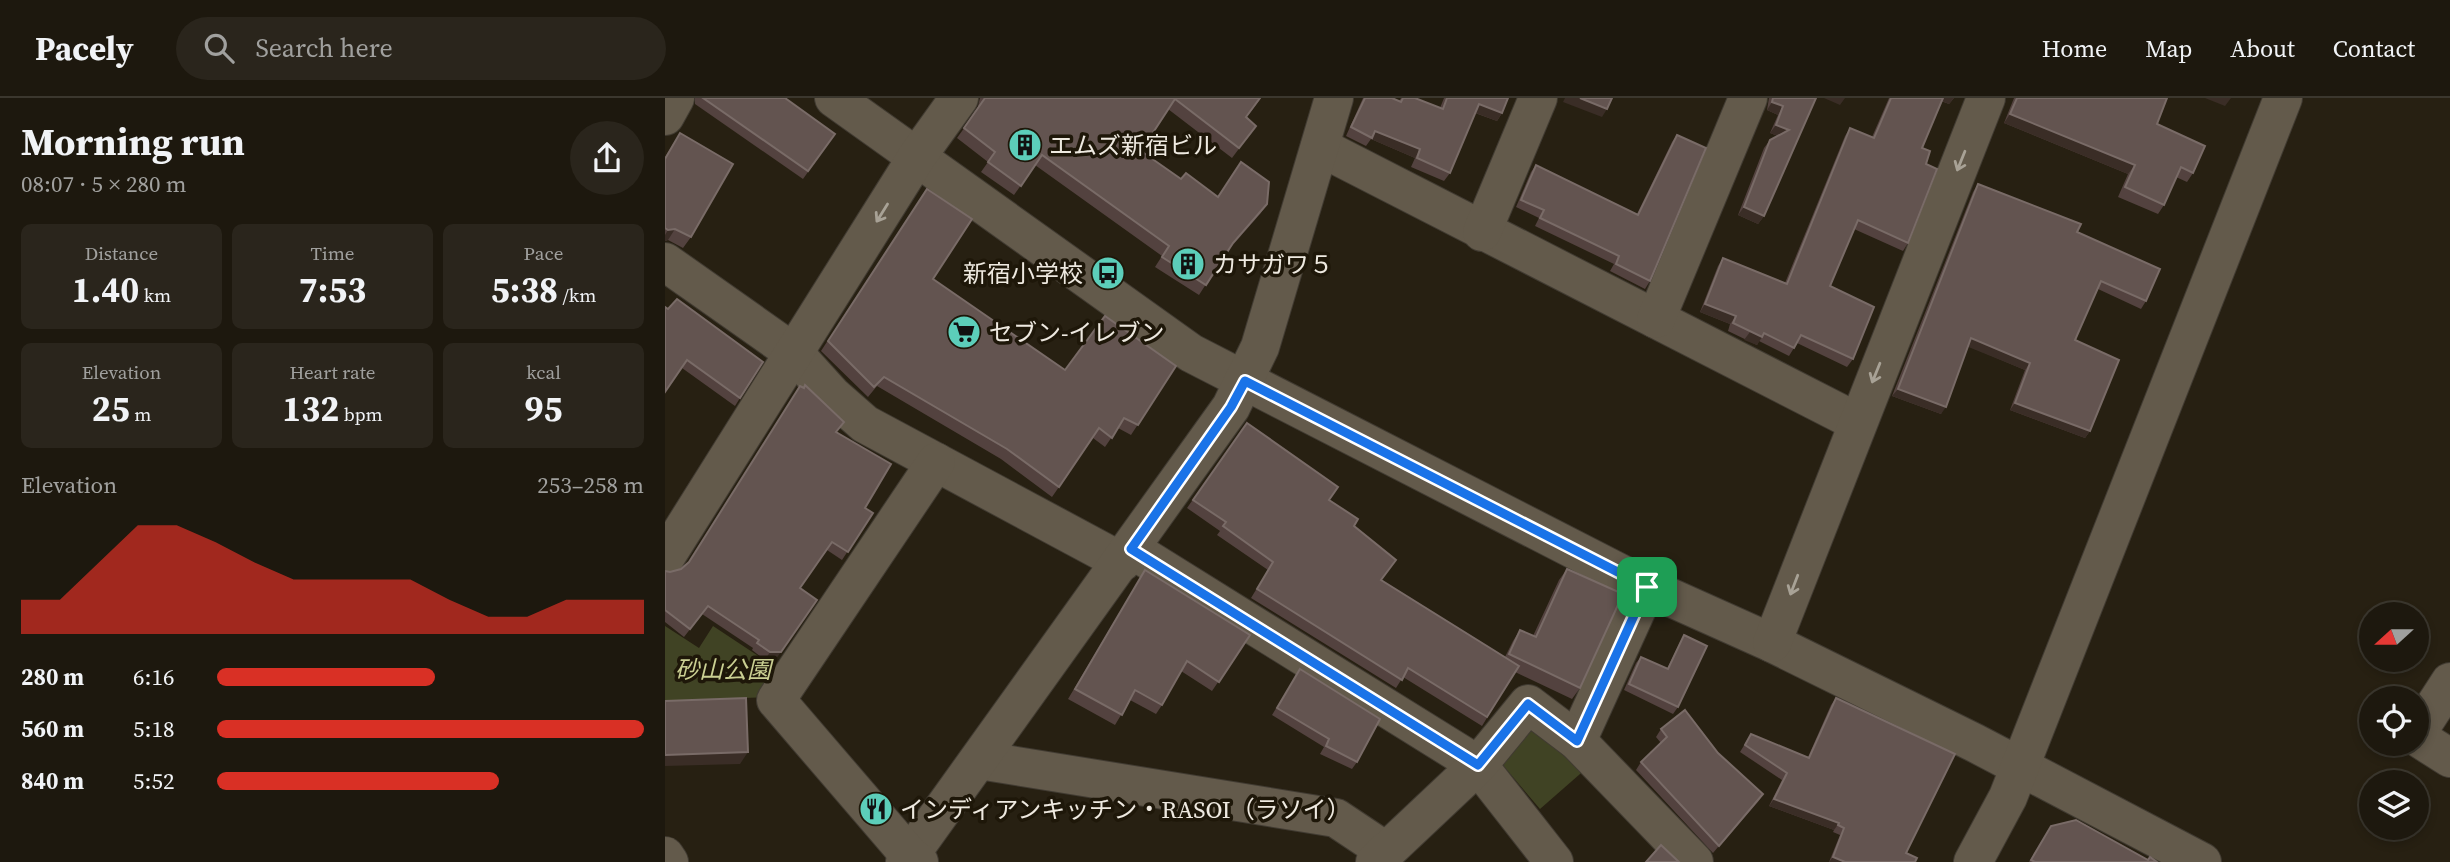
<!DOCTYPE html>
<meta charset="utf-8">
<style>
body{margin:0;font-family:"Source Serif 4","Noto Sans JP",serif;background:#2a251c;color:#f1f3f6;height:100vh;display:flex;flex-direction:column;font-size:26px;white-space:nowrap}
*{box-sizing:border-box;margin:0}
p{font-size:23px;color:#a0a09e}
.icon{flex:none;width:38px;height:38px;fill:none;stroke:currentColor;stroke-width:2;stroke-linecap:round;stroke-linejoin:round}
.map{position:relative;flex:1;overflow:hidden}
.drawer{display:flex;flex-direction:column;background:#1d180e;width:665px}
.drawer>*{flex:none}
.needle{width:46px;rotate:249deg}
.buttons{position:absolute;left:1694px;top:504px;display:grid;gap:14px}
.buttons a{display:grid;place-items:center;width:70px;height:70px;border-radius:50%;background:#1d180e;box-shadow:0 4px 10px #0003,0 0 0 2px #3b372e;font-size:35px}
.pin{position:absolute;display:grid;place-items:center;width:60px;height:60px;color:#fff;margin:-30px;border-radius:14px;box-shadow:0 4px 10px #0006}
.round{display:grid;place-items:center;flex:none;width:74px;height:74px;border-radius:37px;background:#2a251c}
.overview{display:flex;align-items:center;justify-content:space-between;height:119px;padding:0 21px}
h1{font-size:38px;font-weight:700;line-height:52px}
.metrics{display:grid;grid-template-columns:repeat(3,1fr);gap:10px;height:119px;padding:7px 21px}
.metrics div{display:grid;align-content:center;border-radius:10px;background:#2a251c;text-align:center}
.metrics b{font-size:35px;font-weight:700}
.metrics small{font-size:19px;font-weight:400}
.metrics p{font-size:19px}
.chart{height:196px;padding:14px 21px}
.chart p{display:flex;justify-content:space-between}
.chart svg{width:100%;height:126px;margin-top:7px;fill:#d93025;opacity:.7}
ul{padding:0 21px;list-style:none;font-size:23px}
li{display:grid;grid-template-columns:112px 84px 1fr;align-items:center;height:52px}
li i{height:18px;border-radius:9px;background:#d93025}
header{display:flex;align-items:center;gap:42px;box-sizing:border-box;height:98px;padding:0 35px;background:#1d180e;border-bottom:2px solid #3b372e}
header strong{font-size:33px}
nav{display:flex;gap:38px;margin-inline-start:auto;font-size:24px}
.search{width:490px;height:63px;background:#2a251c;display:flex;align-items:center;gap:18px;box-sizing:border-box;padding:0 24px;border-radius:38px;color:#a0a09e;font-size:26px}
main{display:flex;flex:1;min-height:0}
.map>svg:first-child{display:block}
.green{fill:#404324}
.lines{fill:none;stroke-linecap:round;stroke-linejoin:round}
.minor-casing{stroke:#413b32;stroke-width:40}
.minor{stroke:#635a4b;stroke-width:38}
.wall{fill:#53423f}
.shaded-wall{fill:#3a2d26}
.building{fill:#635450;stroke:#796b67;stroke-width:2}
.oneway{stroke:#a8a296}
.route-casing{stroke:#fff;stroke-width:14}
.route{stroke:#1a73e8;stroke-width:9}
.labels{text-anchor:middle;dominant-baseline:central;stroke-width:7;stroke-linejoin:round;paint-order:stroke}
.poi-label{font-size:24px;fill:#eee9e0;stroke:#1e1709;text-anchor:start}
.park-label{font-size:24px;font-style:italic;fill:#cacf92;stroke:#1e1709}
</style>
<header>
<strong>Pacely</strong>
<div class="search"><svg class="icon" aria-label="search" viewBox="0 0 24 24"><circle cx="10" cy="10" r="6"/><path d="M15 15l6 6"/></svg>Search here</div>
<nav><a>Home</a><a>Map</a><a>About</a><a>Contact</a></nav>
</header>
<main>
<section class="drawer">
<div class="overview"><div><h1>Morning run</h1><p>08:07 · 5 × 280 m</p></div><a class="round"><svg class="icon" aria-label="share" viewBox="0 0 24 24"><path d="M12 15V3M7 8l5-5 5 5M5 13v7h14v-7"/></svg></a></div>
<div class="metrics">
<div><p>Distance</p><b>1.40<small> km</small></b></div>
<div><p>Time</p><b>7:53</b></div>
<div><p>Pace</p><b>5:38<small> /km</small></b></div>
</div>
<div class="metrics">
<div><p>Elevation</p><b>25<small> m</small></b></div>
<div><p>Heart rate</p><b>132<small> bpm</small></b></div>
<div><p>kcal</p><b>95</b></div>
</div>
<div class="chart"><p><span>Elevation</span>253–258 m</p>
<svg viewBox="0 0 160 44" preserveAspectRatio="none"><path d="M0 44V32L10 32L20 19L30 6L40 6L50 12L60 19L70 25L80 25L90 25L100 25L110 32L120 38L130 38L140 32L150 32L160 32V44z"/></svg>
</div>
<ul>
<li><b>280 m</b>6:16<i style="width:51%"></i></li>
<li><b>560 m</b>5:18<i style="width:100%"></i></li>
<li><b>840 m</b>5:52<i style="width:66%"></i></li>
</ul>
</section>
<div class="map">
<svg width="1785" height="764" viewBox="0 0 1785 764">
<rect width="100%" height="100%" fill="#272012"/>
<!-- green -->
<g class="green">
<path d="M0,528L34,550L48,528L119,575L104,599L0,603Z"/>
<path d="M858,627L923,669L875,711L836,665Z"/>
</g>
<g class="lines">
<defs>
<g id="minor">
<path d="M169,0L526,255L982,489L1107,545L1310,645L1537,764"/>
<path d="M0,18L10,0"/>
<path d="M655,49L1192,324"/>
<path d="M817,134L873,0"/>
<path d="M0,164L129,255L167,297L200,326L457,464"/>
<path d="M991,221L1083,0"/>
<path d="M466,451L813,667L889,764"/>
<path d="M0,460L253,57L294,0"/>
<path d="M1107,545L1321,0"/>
<path d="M1752,635L1785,584"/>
<path d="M1752,639L1785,660"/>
<path d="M912,643L982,489"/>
<path d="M314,662L671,720L719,752"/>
<path d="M0,758L4,764"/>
<path d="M240,764L566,309L595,249L669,0"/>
<path d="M254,764L245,758L111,602L271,364"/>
<path d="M710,764L813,667L863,606L912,643L1029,764"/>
<path d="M1308,764L1343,699L1618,0"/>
</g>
</defs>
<!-- minor casing -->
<use href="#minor" class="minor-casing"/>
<!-- minor -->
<use href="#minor" class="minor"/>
</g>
<!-- wall -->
<g class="wall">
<path d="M30,0H120L170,36L138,81L30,6Z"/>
<path d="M315,0H596L581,20L591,28L567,60L503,11L476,53L516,81L553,99L602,106L595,116L563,152L534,197L490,169L497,158L370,67L349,97L316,74L323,64L292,40L312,12Z"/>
<path d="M698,0H727L734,3L736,0H750L775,10L779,0H843L837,15L832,23L810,15L785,75L779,83L746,69L750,60L706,41L701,48L681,38Z"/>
<path d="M1104,0H1151L1099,118L1093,126L1073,117L1099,50L1105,42L1113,38L1105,35L1113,17L1102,12Z"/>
<path d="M1224,0H1289L1284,6L1276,3L1257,50L1261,66L1243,145L1238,153L1189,131L1165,188L1188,261L1182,269L1132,245L1124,258L1094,243L1092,247L1063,233L1065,226L1035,214L1053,168L1058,160L1120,185L1180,38L1185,30L1207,39Z"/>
<path d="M1349,0H1502L1492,26L1528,75L1522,84L1511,79L1499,107L1493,116L1453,99L1463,76L1339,25Z"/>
<path d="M15,35L26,139L18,150L3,142L0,143V59Z"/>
<path d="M1012,37L985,183L980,191L945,173L949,166L870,128L874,120L851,109L866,74L871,67L972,116L1007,44Z"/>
<path d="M1313,86L1412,134L1481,203L1476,211L1433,191L1410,242L1425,333L1420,340L1345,312L1360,272L1303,248L1276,316L1227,298L1308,94Z"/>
<path d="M255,101L268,181L400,272L511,268L466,337L453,330L440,349L428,340L387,399L336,361L212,288L203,299L156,253Z"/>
<path d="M0,209L75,300L70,308L17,270Z"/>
<path d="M582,325L664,402L689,428L716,482L840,559L848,543L855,532L868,538L894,482L902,471L915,590L907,601L850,574L817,628L738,579L731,590L586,500L603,472L552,437L555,433L522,410Z"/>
<path d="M172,334L200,410L208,415L177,462L162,452L135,490L110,562H100L87,552L88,550L37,516L19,539L0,524V473L5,474L16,471Z"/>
<path d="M480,472L585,537L547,593L516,573L497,607L491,616L465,602L450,627L403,601Z"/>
<path d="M1019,537L1013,609L1008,616L959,592L971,565L976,559L1002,571L1015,544Z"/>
<path d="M635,571L692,664L687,671L655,656L659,649L607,617Z"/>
<path d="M1171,600L1241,755L1250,764H1164L1175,737L1168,734L1169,732L1104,708L1117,682L1075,654L1086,636L1143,659L1166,607Z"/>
<path d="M996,631L1053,655L1098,696L1048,755L971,672L976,664L996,645L991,639Z"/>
<path d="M1386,728L1483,762L1492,764H1364Z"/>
</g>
<!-- shaded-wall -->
<g class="shaded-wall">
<path d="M900,0H915L942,11L937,19L898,4Z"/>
<path d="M1159,0H1180L1175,7Z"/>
<path d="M1276,0H1289L1284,6L1274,2Z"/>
<path d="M1540,0H1566L1560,8Z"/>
<path d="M1107,4L1118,8L1113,17L1102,12Z"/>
<path d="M814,6L837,15L832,23L808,14Z"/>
<path d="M1345,16L1470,67L1463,76L1339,25Z"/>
<path d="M1111,27L1124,32L1118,40L1105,35Z"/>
<path d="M710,33L755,51L750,60L706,41Z"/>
<path d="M602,106L595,116L561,155L568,145Z"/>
<path d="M1079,109L1099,118L1093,126L1073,117Z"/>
<path d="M10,131L3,142L0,143V137L3,132Z"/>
<path d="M1040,206L1071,218L1065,226L1035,214Z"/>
<path d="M1085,234L1097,239L1092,247L1079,242Z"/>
<path d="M1306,240L1365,265L1360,272L1301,248Z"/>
<path d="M1233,291L1281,309L1276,316L1227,298Z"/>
<path d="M1350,305L1425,333L1420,340L1345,312Z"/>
<path d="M105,554H116L110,562H100Z"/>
<path d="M83,654L75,666L0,668V657Z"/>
<path d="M1098,696L1093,704L1048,755L1054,748Z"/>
<path d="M1109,701L1174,725L1169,732L1104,708Z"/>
<path d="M1168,759L1180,764H1164Z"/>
</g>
<!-- building -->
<g class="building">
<path d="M38,0H120L170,36L143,73Z"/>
<path d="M320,0H595L581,19L591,28L574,50L510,1L476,53L516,81L521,75L553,99L576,64L604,84L602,106L568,145L541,187L497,159L504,148L377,57L356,88L323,64L330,54L299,30Z"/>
<path d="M700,0H727L736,4L738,0H750L778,11L782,0H843L837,15L814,6L785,75L752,60L755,51L710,33L707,40L686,29Z"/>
<path d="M915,0H947L942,11Z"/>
<path d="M1108,0H1151L1099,118L1079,109L1105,42L1124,32L1111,27L1118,8L1107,4Z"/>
<path d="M1226,0H1278L1257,50L1265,53L1261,66L1272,71L1243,145L1193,122L1165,188L1209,209L1188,261L1136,237L1129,250L1099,235L1097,239L1068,225L1071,218L1040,206L1058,160L1122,186L1185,30L1209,40Z"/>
<path d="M1352,0H1502L1492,26L1540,48L1528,75L1516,69L1499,107L1460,89L1470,67L1345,16Z"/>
<path d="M15,35L68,66L26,139L10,131L3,132L0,130V61Z"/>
<path d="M1012,37L1041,50L985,183L951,166L954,158L875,120L879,112L856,102L871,67L973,117Z"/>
<path d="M1313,86L1416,126L1412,134L1495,171L1481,203L1436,183L1410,242L1454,262L1425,333L1350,305L1365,265L1306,240L1281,309L1233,291Z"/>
<path d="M262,91L307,121L268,181L400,272L440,218L511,268L473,327L459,320L447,340L434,330L394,389L342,351L219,279L209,289L163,243Z"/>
<path d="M12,201L98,264L75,300L22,262L0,294V209L3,211Z"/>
<path d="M140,287L179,324L171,334L226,366L200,410L208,415L183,454L167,444L135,490L152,502L116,554H105L92,545L94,542L43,508L25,531L0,512V473L5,474L16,471L24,464L135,288L139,290Z"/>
<path d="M582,325L673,389L664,402L693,421L689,428L731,462L716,482L854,568L822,619L743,570L737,582L592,491L608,464L558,428L561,424L528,402Z"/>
<path d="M902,471L958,496L915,590L844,556L855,532L871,539Z"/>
<path d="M480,472L585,537L554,584L522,563L497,607L470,592L457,617L410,591Z"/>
<path d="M1019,537L1042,548L1013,609L964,586L976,559L1003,571Z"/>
<path d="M635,571L715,621L692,664L661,648L664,641L612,610Z"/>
<path d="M81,600L83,654L0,657V603Z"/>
<path d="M1171,600L1290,656L1241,755L1252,760L1250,764H1180L1168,759L1179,730L1173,727L1174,725L1109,701L1122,675L1080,647L1086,636L1144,660Z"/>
<path d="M1020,612L1053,655L1098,696L1054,748L976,664L1002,639L996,631Z"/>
<path d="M1411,722L1483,762L1485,759L1492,764H1370L1366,762L1386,728Z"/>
<path d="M996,747L1014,764H981Z"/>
</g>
<!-- one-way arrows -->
<defs><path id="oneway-shaft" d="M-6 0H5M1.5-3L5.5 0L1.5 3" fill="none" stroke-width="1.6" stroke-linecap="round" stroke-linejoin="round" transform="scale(1.75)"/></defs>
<g class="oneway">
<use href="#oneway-shaft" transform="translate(1296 63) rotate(112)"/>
<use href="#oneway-shaft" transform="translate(217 115) rotate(122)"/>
<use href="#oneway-shaft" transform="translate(1211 275) rotate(112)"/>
<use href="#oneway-shaft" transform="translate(1129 487) rotate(111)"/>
</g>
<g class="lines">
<defs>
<path id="route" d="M580,283L982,489L912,643L863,606L813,667L466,451L566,309Z"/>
</defs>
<!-- route casing -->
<use href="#route" class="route-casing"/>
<!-- route -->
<use href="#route" class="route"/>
</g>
<!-- icons -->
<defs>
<symbol id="building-disc" viewBox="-11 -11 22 22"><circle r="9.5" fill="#5cceba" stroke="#1e1709"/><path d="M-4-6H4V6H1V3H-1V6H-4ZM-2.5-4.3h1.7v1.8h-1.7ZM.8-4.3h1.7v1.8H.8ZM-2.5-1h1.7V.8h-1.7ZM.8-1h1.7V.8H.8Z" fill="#111"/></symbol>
<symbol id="bus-disc" viewBox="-11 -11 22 22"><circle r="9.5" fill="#5cceba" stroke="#1e1709"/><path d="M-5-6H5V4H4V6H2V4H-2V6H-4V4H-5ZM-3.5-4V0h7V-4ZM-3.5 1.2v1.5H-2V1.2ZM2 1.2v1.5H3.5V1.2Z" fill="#111"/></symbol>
<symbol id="supermarket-disc" viewBox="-11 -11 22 22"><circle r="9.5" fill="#5cceba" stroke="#1e1709"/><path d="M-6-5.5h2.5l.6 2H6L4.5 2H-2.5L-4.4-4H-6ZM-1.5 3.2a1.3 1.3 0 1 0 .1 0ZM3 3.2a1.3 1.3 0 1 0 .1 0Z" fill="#111"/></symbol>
<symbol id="restaurant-disc" viewBox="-11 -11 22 22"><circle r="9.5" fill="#5cceba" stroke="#1e1709"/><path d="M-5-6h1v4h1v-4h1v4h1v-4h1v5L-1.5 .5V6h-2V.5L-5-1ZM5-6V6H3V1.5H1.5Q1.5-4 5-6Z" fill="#111"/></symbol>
</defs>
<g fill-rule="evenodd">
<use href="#building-disc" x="341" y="28" width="38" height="38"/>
<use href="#building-disc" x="504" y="147" width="38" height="38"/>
<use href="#bus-disc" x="424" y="156" width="38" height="38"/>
<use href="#supermarket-disc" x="280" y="215" width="38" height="38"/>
<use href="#restaurant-disc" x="192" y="692" width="38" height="38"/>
</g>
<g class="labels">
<!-- poi labels -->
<g class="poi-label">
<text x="384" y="47">エムズ新宿ビル</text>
<text x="548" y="166">カサガワ５</text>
<text x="418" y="175" text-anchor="end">新宿小学校</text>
<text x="324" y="234">セブン-イレブン</text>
<text x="235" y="711">インディアンキッチン・RASOI（ラソイ）</text>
</g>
<!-- park labels -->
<g class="park-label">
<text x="58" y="571">砂山公園</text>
</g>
</g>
</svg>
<div class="buttons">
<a><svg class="needle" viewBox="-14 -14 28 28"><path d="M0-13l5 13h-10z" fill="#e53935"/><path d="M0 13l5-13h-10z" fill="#a0a09e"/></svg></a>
<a><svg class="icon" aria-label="locate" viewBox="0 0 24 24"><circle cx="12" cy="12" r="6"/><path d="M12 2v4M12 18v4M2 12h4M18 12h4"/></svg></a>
<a><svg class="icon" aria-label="layers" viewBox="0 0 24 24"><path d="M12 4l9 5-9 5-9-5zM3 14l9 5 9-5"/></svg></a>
</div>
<div class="pin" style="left:982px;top:489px;background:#1e9e55"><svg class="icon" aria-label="arrive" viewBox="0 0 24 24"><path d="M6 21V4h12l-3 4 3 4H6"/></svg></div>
</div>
</main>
